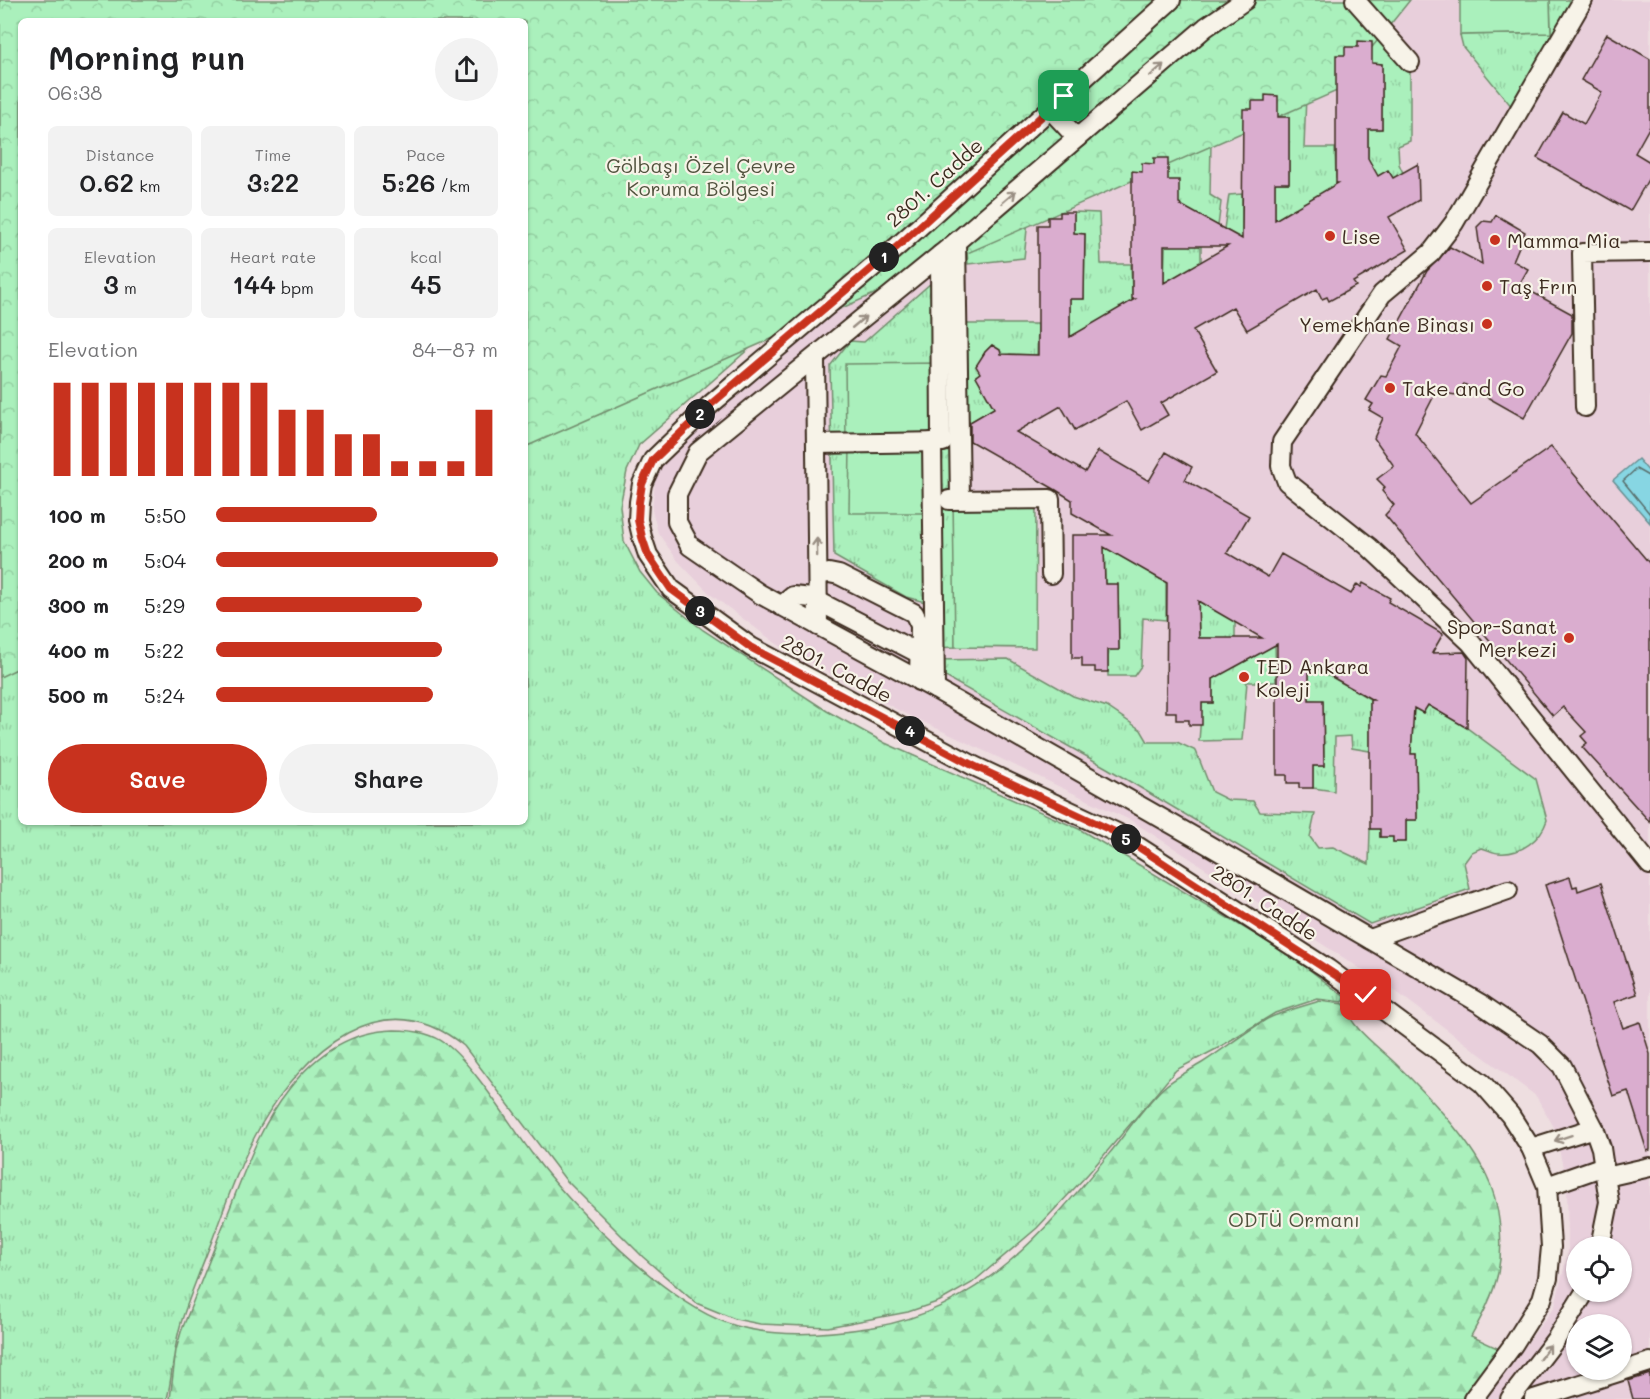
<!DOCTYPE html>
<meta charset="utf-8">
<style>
body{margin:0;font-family:Mali,sans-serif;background:#f2f2f2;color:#202124;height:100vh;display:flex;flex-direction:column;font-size:22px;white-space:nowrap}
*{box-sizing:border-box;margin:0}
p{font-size:20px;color:#757577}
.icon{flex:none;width:33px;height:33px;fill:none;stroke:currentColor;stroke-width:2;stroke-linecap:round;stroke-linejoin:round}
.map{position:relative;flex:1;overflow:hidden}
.sheet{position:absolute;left:18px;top:18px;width:510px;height:807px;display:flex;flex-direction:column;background:#fff;border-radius:9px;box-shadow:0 2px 4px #0004}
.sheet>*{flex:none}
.fabs{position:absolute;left:1566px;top:1236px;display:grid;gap:12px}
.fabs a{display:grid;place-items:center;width:66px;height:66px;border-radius:50%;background:#fff;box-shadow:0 2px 4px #0004;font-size:30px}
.pin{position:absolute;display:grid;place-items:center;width:51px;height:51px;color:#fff;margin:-26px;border-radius:12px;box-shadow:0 3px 9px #0006}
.km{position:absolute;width:30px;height:30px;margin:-15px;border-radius:50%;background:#222;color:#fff;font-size:16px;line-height:30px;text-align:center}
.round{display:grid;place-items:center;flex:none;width:63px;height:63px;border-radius:32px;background:#f2f2f2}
.headline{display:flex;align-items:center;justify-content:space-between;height:102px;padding:0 30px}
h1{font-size:33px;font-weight:600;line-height:45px}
.figures{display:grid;grid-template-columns:repeat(3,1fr);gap:9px;height:102px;padding:6px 30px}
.figures div{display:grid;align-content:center;border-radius:9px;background:#f2f2f2;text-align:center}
.figures b{font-size:26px;font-weight:600}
.figures small{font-size:16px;font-weight:400}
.figures p{font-size:16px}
.chart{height:168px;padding:12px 30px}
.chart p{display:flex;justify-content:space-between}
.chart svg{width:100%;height:108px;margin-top:6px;stroke:#c8321e;stroke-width:6}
.button{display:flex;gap:12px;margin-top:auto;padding:12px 30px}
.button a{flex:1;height:69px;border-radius:36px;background:#c8321e;color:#fff;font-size:24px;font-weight:600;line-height:69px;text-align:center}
.button a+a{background:#f2f2f2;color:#202124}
ul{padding:0 30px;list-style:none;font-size:20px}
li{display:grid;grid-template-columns:96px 72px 1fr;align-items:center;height:45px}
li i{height:15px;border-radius:8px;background:#c8321e}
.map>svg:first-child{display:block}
.built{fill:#e8cfdb;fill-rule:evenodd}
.grass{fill:url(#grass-tufts);stroke:#728d6d;stroke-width:1.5}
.forest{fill:url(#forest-firs);stroke:#728d6d;stroke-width:1.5}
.park{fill:url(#park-crowns);stroke:#728d6d;stroke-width:1.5}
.garden{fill:#aaf0bc;stroke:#728d6d;stroke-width:1.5}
.water{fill:#87d6e3;stroke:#699194;stroke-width:1.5}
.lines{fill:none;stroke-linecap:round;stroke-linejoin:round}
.shore{stroke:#596f6d;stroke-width:1.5}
.building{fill:#daadcf;stroke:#3b2a1e;stroke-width:1.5;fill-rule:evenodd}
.minor-casing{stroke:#3b2a1e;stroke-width:22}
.minor{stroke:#f7f3e8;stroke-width:18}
.oneway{stroke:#998e83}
.route-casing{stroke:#fff;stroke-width:12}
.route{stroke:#c8321e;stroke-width:8}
.poi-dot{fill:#c8321e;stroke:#f7f3e8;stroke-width:2}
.labels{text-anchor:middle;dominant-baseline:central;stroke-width:4.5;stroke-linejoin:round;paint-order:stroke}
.park-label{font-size:20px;fill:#51523e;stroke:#f7f3e8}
.street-label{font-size:20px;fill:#3b2a1e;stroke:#f7f3e8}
.poi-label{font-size:20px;fill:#3b2a1e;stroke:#f7f3e8;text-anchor:start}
</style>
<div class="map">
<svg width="1650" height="1399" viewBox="0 0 1650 1399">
<defs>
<pattern id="grass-tufts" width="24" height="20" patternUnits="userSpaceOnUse" patternTransform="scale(1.5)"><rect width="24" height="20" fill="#aaf0bc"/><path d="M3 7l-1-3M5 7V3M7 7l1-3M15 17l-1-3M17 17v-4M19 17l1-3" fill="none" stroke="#93cea1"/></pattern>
<pattern id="forest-firs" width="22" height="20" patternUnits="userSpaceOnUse" patternTransform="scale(1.5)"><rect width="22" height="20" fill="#aaf0bc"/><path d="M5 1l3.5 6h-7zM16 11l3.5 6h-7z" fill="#93cea1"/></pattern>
<pattern id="park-crowns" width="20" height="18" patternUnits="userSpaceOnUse" patternTransform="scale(1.5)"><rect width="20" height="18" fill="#aaf0bc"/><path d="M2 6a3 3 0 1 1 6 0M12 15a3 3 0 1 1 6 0" fill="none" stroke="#93cea1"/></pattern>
</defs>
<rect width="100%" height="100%" fill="#eedee0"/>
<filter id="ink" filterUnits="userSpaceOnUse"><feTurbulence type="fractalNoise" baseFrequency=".0167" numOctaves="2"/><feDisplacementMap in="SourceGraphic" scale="12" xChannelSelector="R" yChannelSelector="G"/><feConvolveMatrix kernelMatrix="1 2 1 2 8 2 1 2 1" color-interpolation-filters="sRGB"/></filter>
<g filter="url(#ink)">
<!-- built -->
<path class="built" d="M1194,0H1650V1399H1486L1555,1306L1568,1252L1567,1185L1554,1127L1536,1096L1398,993L1132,821L898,710L777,644L710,594L678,561L658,533L652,510L656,473L676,449ZM1576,1246H1622V1292H1576ZM1576,1324H1622V1370H1576Z"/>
<!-- grass -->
<g class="grass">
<path d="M1140,0L919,200L639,445L627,471L620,506L624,541L640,572L657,593L703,630L827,711L885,743L1079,829L1293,957L1346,998L1343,1002L1317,999L1275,1013L1218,1048L1176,1070L1088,1174L1037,1228L972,1283L940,1301L908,1312L828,1327L760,1324L735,1319L696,1303L643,1257L565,1179L464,1046C382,979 303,1052 261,1125C241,1160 227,1200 213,1238C202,1266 190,1294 181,1323C173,1348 173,1374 167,1399H0V110L21,147V822H525V21Z"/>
<path d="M1351,0L1410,67V141L1398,146L1399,164L1404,175L1393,178L1388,171L1375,178L1368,166V129H1382V64L1371,63L1028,220L1024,258L968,264L967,252Z"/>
<path d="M1550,0H1572L1512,107L1463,47L1460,35L1551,33Z"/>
<path d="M1306,95L1304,148H1335L1336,178H1353L1302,204L1301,216L1295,208L1275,220V183H1289V118L1278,117V96Z"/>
<path d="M1211,143L1210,195L1221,202L1218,226L1201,217V273L1191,267L1164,283L1168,158Z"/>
<path d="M1242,194V232L1260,239L1241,238L1224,229L1229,195Z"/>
<path d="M1074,212L1099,213L1101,264H1131L1132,295H1149L1070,337V299H1084L1085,234L1074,233Z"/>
<path d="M956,261L955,647L934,648L933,604L906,597L834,556L830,366L850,341L864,342Z"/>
<path d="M967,324H1038L1037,355L1010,354L1002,358L1000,350L992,345L985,352L980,373L976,376L992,405L1004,402L964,426Z"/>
<path d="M1104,547L1166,582V620L1143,618L1141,666L1134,676H1108V650L1119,649L1118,585L1105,584Z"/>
<path d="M1198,601L1235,621V667L1275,645L1276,682H1247L1242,740L1199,741L1202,703H1213V638H1199Z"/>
<path d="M1008,659L1073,696L1107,707L1141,730L1148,742H1177L1196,751L1212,792L1228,800L1253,801L1260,812L1315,814L1310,837L1318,848L1333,847L1369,864L1370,829H1380V837H1393V842H1406V820H1417L1416,754H1402L1412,741L1413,727L1405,719L1409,705L1423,713L1428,705L1467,728L1536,779L1547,820C1541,839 1521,855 1499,853C1493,853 1487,849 1481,848L1472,852L1464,863L1470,889L1370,924L1107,768L935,671L934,660Z"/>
<path d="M1309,664L1370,699V751L1352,748L1351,736L1335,737L1334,791L1313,788V766H1324L1323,701L1309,700Z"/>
</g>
<!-- forest -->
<path class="forest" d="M1319,1001L1344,1004C1351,1029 1379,1047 1397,1065C1425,1092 1470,1140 1486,1175C1500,1202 1504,1244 1498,1273C1493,1296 1482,1316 1471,1336L1508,1353L1473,1399H170L176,1350L181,1332C197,1291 214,1249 230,1208C246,1167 261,1124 289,1089C316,1054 349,1031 394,1030C411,1030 432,1033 446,1044C473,1064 511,1126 533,1155C571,1207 666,1302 727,1323C772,1339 828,1334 874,1327C983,1309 1047,1229 1113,1149C1129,1129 1144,1106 1163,1088C1174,1078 1189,1071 1202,1063C1224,1049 1245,1032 1267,1019C1283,1011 1302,1007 1319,1001Z"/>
<!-- park -->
<path class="park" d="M0,0H1410L1337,91L525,447V21H21V667L0,677Z"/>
<!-- garden -->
<g class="garden">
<path d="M1460,0H1550L1551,33L1460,35Z"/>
<path d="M941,363L932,513H849L850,444H846L845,364Z"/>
<path d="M953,499H1036L1035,648L955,647Z"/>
</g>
<!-- water -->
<path class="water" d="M1638,459L1650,473V523L1613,480Z"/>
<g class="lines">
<!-- shore -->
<path class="shore" d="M1650,477L1636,469L1623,481L1650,514"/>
</g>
<!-- building -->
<g class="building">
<path d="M1607,34L1650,59V126L1635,153L1650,162V176L1630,211L1537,158L1563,112L1584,124L1602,92L1581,80Z"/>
<path d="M1358,41L1372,42V63L1382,64V129H1368V158L1378,176L1388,170L1393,178L1418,164L1419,200L1389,217L1408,250L1353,282L1356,286L1329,301L1327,297L1322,299L1317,289L1247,330L1233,307L1193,330L1217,371L1161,403L1168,415L1142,430L1126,401L1075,430L1061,406L1016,432L1085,472L1098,451L1149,481L1166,452L1192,467L1185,480L1249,516L1227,553L1268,577L1281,554L1351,594L1357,584L1361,587L1363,583L1390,598L1388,602L1443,634L1432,653L1464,652L1468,658L1467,728L1428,705L1423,713L1414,708L1411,754H1416L1417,820H1406V842H1393V837H1380V829H1370V700H1373L1309,664V700H1323L1324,766H1313V788H1299V783H1287V775H1277V644L1213,679V703H1202V725H1189V720H1176V712H1166L1167,583L1104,547L1105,584H1118L1119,650H1108V672H1095V667H1082V658H1072V535H1111L1072,513V500L1056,490L970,441V422L994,408L976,376L980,373L976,366L985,352L992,345L1000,350L1001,354L1038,355V225H1048V217H1060V212H1074V233L1085,234L1084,299H1070V337L1135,299H1132V171L1142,172V163L1154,164V158H1168V180H1179V204L1242,239L1243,109H1252V101H1265V95L1278,96V117H1289V183H1275V220L1338,183H1336V55H1345V47H1358ZM1164,246H1228L1164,283ZM1198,601L1262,638H1199Z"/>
<path d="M1496,215L1525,232L1513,261L1528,269L1519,285L1572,314V333L1524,418L1464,384L1456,395L1436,392L1415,433L1471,503L1551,447L1650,564V822L1582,747L1587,743L1581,736L1586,732L1563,707L1553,716L1385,515L1394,505L1382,491L1385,487L1377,479L1394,466L1374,438L1383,418L1369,410L1373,404L1366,400L1381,375L1386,376L1402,346L1390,339L1427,271L1450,247L1482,264L1477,227L1483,221L1492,222Z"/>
<path d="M1570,877L1573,887L1577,886L1578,891L1601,883L1637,994L1614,1002L1623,1028L1640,1022L1650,1054V1150L1647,1151L1628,1091L1613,1096L1545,885Z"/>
<path d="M1650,1374V1399H1633L1628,1381Z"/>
</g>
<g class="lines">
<defs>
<g id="minor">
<path d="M1171,0L899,245L710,405L653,460L642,484L639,502L638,520L642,537L648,555L671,589L751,647L974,766L1117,833L1328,969L1482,1083L1510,1115L1531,1148L1547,1186L1551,1247L1548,1278L1542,1299L1513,1345L1473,1399"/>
<path d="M1245,0L1206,27L956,242L698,452L677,494V522L690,546L760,594L935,689L1205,843L1481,1004L1540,1044L1562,1066L1594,1128L1601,1148L1609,1202L1600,1246"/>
<path d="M1355,0L1410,62"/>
<path d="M1583,0L1454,223L1431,253L1382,294L1282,442L1281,466L1287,482L1369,547L1471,643L1650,865"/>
<path d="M1050,109L1077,138"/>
<path d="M956,242L960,499"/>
<path d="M940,255L941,442"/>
<path d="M815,360L818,626"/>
<path d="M1585,407L1582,253L1650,252"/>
<path d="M932,442L935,689"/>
<path d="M816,444L943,442"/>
<path d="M949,500L1050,499L1051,574"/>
<path d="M818,575L829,573L839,575L914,613L920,625L919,681"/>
<path d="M781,606L793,596L812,598L920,654"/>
<path d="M1370,939L1508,890"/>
<path d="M1531,1148L1594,1128"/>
<path d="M1606,1177L1650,1167"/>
<path d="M1547,1186L1604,1166"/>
<path d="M1510,1399L1556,1339L1585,1292"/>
<path d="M1534,1399L1650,1362"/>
</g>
</defs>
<!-- minor casing -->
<use href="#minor" class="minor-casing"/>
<!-- minor -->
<use href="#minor" class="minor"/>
</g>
<!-- one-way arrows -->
<defs><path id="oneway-shaft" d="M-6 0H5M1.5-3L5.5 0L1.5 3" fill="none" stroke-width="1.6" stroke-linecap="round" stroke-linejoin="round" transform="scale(1.5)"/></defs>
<g class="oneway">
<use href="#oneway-shaft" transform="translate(1157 70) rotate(-41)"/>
<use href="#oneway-shaft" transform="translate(1009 197) rotate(-41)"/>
<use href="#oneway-shaft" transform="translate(859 322) rotate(-40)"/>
<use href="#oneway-shaft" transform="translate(817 547) rotate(-91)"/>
<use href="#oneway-shaft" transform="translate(1563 1138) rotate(162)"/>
<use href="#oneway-shaft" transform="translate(1545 1352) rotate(-53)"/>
</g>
</g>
<g class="lines" filter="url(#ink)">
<defs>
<path id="route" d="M1064,96L899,245L710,405L653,460L642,484L639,502L638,520L642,537L648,555L671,589L750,647L974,766L1117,833L1366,995"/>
</defs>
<!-- route casing -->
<use href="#route" class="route-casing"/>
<!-- route -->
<use href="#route" class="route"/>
</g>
<!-- markers -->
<g class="poi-dot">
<circle cx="1330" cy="236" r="6"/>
<circle cx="1495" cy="240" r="6"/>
<circle cx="1487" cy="286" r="6"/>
<circle cx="1487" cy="324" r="6"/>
<circle cx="1390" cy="388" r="6"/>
<circle cx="1569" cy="638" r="6"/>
<circle cx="1244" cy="677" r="6"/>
</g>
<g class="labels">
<!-- park labels -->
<g class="park-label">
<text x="701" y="165">Gölbaşı Özel Çevre<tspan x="701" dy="23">Koruma Bölgesi</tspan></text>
<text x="1294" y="1219">ODTÜ Ormanı</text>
</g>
<!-- street labels -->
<g class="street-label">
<text transform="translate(934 182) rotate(-42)">2801. Cadde</text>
<text transform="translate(837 668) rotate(28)">2801. Cadde</text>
<text transform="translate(1265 902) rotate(33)">2801. Cadde</text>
</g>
<!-- poi labels -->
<g class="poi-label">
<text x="1342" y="236">Lise</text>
<text x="1507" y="240">Mamma Mia</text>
<text x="1499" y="286">Taş Frın</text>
<text x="1475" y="324" text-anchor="end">Yemekhane Binası</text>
<text x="1402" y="388">Take and Go</text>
<text x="1557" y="626" text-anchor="end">Spor-Sanat<tspan x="1557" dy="23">Merkezi</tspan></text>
<text x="1256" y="666">TED Ankara<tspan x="1256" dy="23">Koleji</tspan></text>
</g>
</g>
</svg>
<div class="fabs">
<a><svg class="icon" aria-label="locate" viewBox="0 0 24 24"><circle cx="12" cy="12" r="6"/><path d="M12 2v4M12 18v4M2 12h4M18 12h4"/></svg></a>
<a><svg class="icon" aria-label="layers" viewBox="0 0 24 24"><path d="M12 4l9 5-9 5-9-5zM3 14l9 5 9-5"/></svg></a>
</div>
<div class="pin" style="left:1064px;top:96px;background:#1e9e55"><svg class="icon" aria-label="arrive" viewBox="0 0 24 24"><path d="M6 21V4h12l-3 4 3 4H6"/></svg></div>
<div class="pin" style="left:1366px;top:995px;background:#d93025"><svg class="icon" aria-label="check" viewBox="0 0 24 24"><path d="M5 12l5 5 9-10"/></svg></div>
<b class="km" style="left:884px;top:257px">1</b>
<b class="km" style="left:700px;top:414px">2</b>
<b class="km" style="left:700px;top:611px">3</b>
<b class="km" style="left:910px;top:731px">4</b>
<b class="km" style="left:1126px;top:839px">5</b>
<section class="sheet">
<div class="headline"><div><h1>Morning run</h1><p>06:38</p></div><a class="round"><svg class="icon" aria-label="share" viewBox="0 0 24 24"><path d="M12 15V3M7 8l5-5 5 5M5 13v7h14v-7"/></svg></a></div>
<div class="figures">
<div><p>Distance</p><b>0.62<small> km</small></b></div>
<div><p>Time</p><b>3:22</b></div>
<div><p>Pace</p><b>5:26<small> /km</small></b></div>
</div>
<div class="figures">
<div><p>Elevation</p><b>3<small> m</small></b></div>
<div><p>Heart rate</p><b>144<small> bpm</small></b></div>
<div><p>kcal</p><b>45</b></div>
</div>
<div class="chart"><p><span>Elevation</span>84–87 m</p>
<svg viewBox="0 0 160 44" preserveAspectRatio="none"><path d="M5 44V6M15 44V6M25 44V6M35 44V6M45 44V6M55 44V6M65 44V6M75 44V6M85 44V17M95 44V17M105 44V27M115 44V27M125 44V38M135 44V38M145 44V38M155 44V17"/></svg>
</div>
<ul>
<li><b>100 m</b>5:50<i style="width:57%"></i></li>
<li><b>200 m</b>5:04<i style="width:100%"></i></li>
<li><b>300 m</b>5:29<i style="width:73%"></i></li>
<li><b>400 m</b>5:22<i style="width:80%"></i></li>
<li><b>500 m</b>5:24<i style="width:77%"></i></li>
</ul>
<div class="button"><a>Save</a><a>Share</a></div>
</section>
</div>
